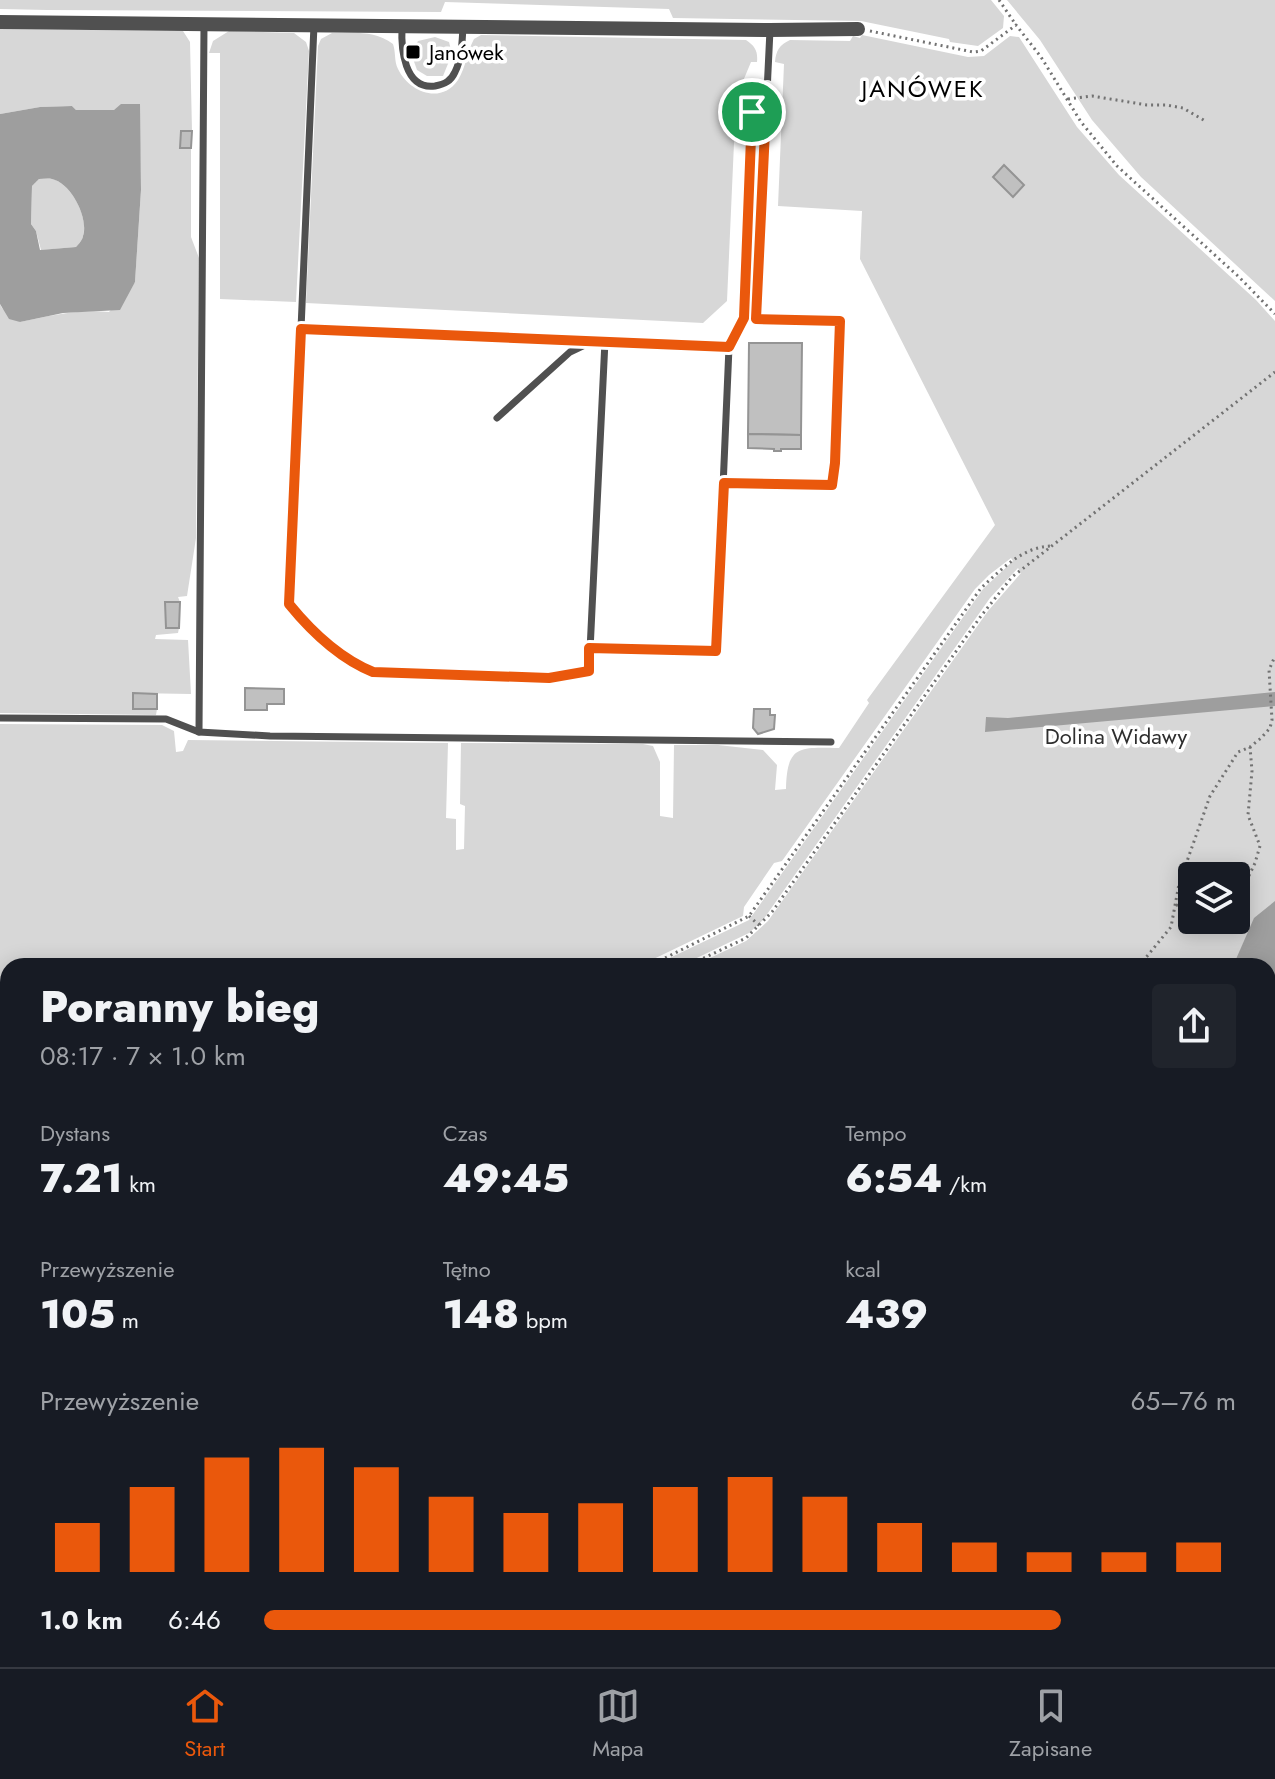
<!DOCTYPE html>
<html lang="pl">
<meta charset="utf-8">
<style>
body{margin:0;font-family:Jost,sans-serif;background:#20242c;color:#f1f3f6;height:100vh;display:flex;flex-direction:column;font-size:30px;white-space:nowrap}
*{box-sizing:border-box;margin:0}
p{font-size:26px;color:#9ea1a6}
.icon{flex:none;width:44px;height:44px;fill:none;stroke:currentColor;stroke-width:2;stroke-linecap:round;stroke-linejoin:round}
.map{position:relative;flex:1;overflow:hidden}
.side{position:absolute;left:0px;top:958px;width:1276px;height:710px;display:flex;flex-direction:column;background:#171b24;border-radius:24px 24px 0 0;box-shadow:0 4px 20px #0003}
.side>*{flex:none}
.controls{position:absolute;left:1178px;top:862px;display:grid;gap:16px}
.controls a{display:grid;place-items:center;width:72px;height:72px;border-radius:8px;background:#171b24;box-shadow:0 4px 20px #0003;font-size:40px}
.pin{position:absolute;display:grid;place-items:center;width:68px;height:68px;color:#fff;margin:-34px;border:4px solid #fff;border-radius:50%;box-shadow:0 2px 8px #0007}
.round{display:grid;place-items:center;flex:none;width:84px;height:84px;border-radius:8px;background:#20242c}
.overview{display:flex;align-items:center;justify-content:space-between;height:136px;padding:0 40px}
h1{font-size:44px;font-weight:800;line-height:60px}
.stats{display:grid;grid-template-columns:repeat(3,1fr);gap:12px;height:136px;padding:8px 40px}
.stats div{display:grid;align-content:center}
.stats b{font-size:40px;font-weight:800}
.stats small{font-size:22px;font-weight:400}
.stats p{font-size:22px}
.chart{height:224px;padding:16px 40px}
.chart p{display:flex;justify-content:space-between}
.chart svg{width:100%;height:144px;margin-top:8px;stroke:#ea580c;stroke-width:6}
ul{padding:0 40px;list-style:none;font-size:26px}
li{display:grid;grid-template-columns:128px 96px 1fr;align-items:center;height:60px}
li i{height:20px;border-radius:10px;background:#ea580c}
.tabs{display:flex;justify-content:space-around;align-items:center;height:112px;border-top:2px solid #363941;background:#171b24;font-size:22px;color:#9ea1a6}
.tabs a{display:grid;justify-items:center;gap:4px}
.tabs .selected{color:#ea580c}
.map>svg:first-child{display:block}
.green{fill:#d7d7d7;fill-rule:evenodd}
.water{fill:#9e9e9e;fill-rule:evenodd}
.building{fill:#c0c0c0;stroke:#949494;stroke-width:2}
.lines{fill:none;stroke-linecap:round;stroke-linejoin:round}
.path{stroke:#727272;stroke-width:3;stroke-dasharray:2 4;stroke-linecap:butt}
.service{stroke:#505050;stroke-width:7}
.minor{stroke:#505050;stroke-width:14}
.route-casing{stroke:#fff;stroke-width:16}
.route{stroke:#ea580c;stroke-width:10}
.poi-dot{fill:#000;stroke:#fff;stroke-width:3}
.labels{text-anchor:middle;dominant-baseline:central;stroke-width:7;stroke-linejoin:round;paint-order:stroke}
.poi-label{font-size:22px;fill:#000;stroke:#fff;text-anchor:start}
.park-label{font-size:22px;fill:#2e2e2e;stroke:#fff}
.neighbourhood-label{font-size:24px;letter-spacing:2px;fill:#000;stroke:#fff}
</style>
<div class="map">
<svg width="1275" height="1667" viewBox="0 0 1275 1667">
<rect width="100%" height="100%" fill="#fff"/>
<!-- green -->
<g class="green">
<path d="M0,0H991L1004,16L1003,28L978,46L950,42L949,39L861,21L673,18L669,9L445,2L441,12L47,10L0,9Z"/>
<path d="M1007,0H1275V301L1141,177L1092,120L1040,40Z"/>
<path d="M0,29L183,31L190,42L192,131H181L180,147L191,148V237L199,258L196,538L187,596L178,597L180,602H165L166,628H179L178,633L156,635L155,639L188,640L191,694L133,693V709H157L156,715L0,713V304L2,308L20,322C49,316 78,309 109,312L135,282L141,190L139,104L114,110H76L72,106L40,107L0,114Z"/>
<path d="M229,31L294,33L306,42L309,51L296,302L220,299V53H209L213,41Z"/>
<path d="M332,33C354,33 375,30 393,44C396,53 394,61 398,69C409,92 441,105 458,80C466,67 467,52 474,39L481,35L746,40C755,46 758,51 757,62H751L736,98L727,301L703,323L306,303L318,46L321,39Z"/>
<path d="M862,35L968,57L984,56L1010,36L1019,37L1077,127L1119,175L1256,300L1275,321V1667H0V1296L8,1292V1660H1268V966H693L746,941L768,921L988,611L1021,573L1018,568L990,598L763,920L749,933L680,966H653L749,920L983,589L1013,561L1011,558L989,575L975,589L782,861L774,863L744,907L743,916L639,966H8V1265L0,1269V724L162,725L174,731L176,752L183,751L188,740L448,743L446,818L456,819V850L464,849L465,806L460,804L461,743L643,744L653,746L660,762V816L673,818L674,745H718L763,750L777,765L775,790L786,789C787,745 799,747 839,748L869,703L867,700L995,525L860,259L862,211L778,206L784,64L775,62C776,51 779,45 790,40L850,41L853,36L860,38ZM1192,876H1236V920H1192Z"/>
<path d="M435,37L449,42L452,54L443,76H427L417,70L411,53L418,41Z"/>
<path d="M39,179C43,179 47,178 52,179C71,183 89,218 83,236C83,239 78,245 76,247L41,250L36,231L31,224L32,186Z"/>
</g>
<!-- water -->
<g class="water">
<path d="M121,104H140L141,190L135,282L120,310L63,313L20,322L9,319L0,304V114L40,107L72,106L76,110H114ZM39,179C43,179 48,178 52,179C71,183 89,218 83,236C83,239 78,245 76,247L40,250L36,231L31,224L32,186Z"/>
<path d="M1275,692V706L985,732L986,717L1008,718Z"/>
<path d="M1275,901V1070L1268,1081V966H1233L1254,918Z"/>
<path d="M1275,1213V1631L1268,1637V1224Z"/>
<path d="M817,1660H1242L1239,1667H804Z"/>
</g>
<!-- building -->
<g class="building">
<path d="M181,131H192L191,148H180Z"/>
<path d="M1004,165L1024,185L1013,197L993,177Z"/>
<path d="M749,343H802L801,435L748,434Z"/>
<path d="M748,434L801,435V449H781V451H774V449L748,448Z"/>
<path d="M165,602H180L179,628H166Z"/>
<path d="M245,688L284,689V704H267V710H245Z"/>
<path d="M133,693L157,694V709H133Z"/>
<path d="M754,709H770V715H775L774,729L758,734L753,728Z"/>
</g>
<g class="lines">
<!-- path -->
<g class="path">
<path d="M999,0L1016,25"/>
<path d="M870,31L973,52L981,51L1016,25L1041,57L1081,122L1117,166L1239,277L1275,314"/>
<path d="M1068,99L1092,96L1147,105H1166L1183,108L1207,122"/>
<path d="M1236,903L1255,863L1260,846L1248,815L1252,771L1250,747"/>
<path d="M1176,905L1192,908"/>
<path d="M749,916L760,926"/>
<path d="M649,966L749,916L981,588C1002,569 1023,546 1053,546"/>
<path d="M687,966L746,938L772,912L981,616L1012,577L1275,372"/>
<path d="M1139,966L1171,927L1179,884L1210,796L1238,752L1250,747L1261,738L1270,728L1272,720L1269,670L1275,656"/>
<path d="M0,1274L8,1270"/>
<path d="M0,1292L8,1289"/>
<path d="M190,1667L202,1660"/>
<path d="M263,1667V1660"/>
</g>
<!-- service -->
<g class="service">
<path d="M204,25L199,732L270,736L831,742"/>
<path d="M314,25L301,329L593,341"/>
<path d="M402,27C401,48 404,90 435,86C445,84 451,81 455,72C462,58 462,42 463,27"/>
<path d="M744,318L752,112L766,90"/>
<path d="M301,329L289,604L301,619L354,664L373,672L549,678L589,671L605,341"/>
<path d="M603,341L729,347"/>
<path d="M497,418L570,352L591,342"/>
<path d="M724,483L832,485L835,463L840,321L756,319L770,30"/>
<path d="M589,648L716,651L729,347L744,318L756,319"/>
<path d="M0,718L166,719L199,732"/>
</g>
<!-- minor -->
<path class="minor" d="M0,22L770,30L858,29"/>
</g>
<g class="lines">
<defs>
<path id="route" d="M767,88L756,319L840,321L835,463L832,485L724,483L716,651L589,648V671L549,678L373,672C341,659 311,631 289,604L301,329L729,347L744,318L752,112Z"/>
</defs>
<!-- route casing -->
<use href="#route" class="route-casing"/>
<!-- route -->
<use href="#route" class="route"/>
</g>
<!-- markers -->
<rect class="poi-dot" x="405" y="44" width="16" height="16" rx="4"/>
<g class="labels">
<!-- poi labels -->
<g class="poi-label">
<text x="429" y="52">Janówek</text>
</g>
<!-- park labels -->
<g class="park-label">
<text x="1116" y="736">Dolina Widawy</text>
</g>
<!-- neighbourhood labels -->
<g class="neighbourhood-label">
<text x="923" y="88">JANÓWEK</text>
</g>
</g>
</svg>
<div class="controls">
<a><svg class="icon" aria-label="layers" viewBox="0 0 24 24"><path d="M12 4l9 5-9 5-9-5zM3 14l9 5 9-5"/></svg></a>
</div>
<div class="pin" style="left:752px;top:112px;background:#1e9e55"><svg class="icon" aria-label="arrive" viewBox="0 0 24 24"><path d="M6 21V4h12l-3 4 3 4H6"/></svg></div>
<section class="side">
<div class="overview"><div><h1>Poranny bieg</h1><p>08:17 · 7 × 1.0 km</p></div><a class="round"><svg class="icon" aria-label="share" viewBox="0 0 24 24"><path d="M12 15V3M7 8l5-5 5 5M5 13v7h14v-7"/></svg></a></div>
<div class="stats">
<div><p>Dystans</p><b>7.21<small> km</small></b></div>
<div><p>Czas</p><b>49:45</b></div>
<div><p>Tempo</p><b>6:54<small> /km</small></b></div>
</div>
<div class="stats">
<div><p>Przewyższenie</p><b>105<small> m</small></b></div>
<div><p>Tętno</p><b>148<small> bpm</small></b></div>
<div><p>kcal</p><b>439</b></div>
</div>
<div class="chart"><p><span>Przewyższenie</span>65–76 m</p>
<svg viewBox="0 0 160 44" preserveAspectRatio="none"><path d="M5 44V29M15 44V18M25 44V9M35 44V6M45 44V12M55 44V21M65 44V26M75 44V23M85 44V18M95 44V15M105 44V21M115 44V29M125 44V35M135 44V38M145 44V38M155 44V35"/></svg>
</div>
<ul>
<li><b>1.0 km</b>6:46<i style="width:82%"></i></li>
</ul>
</section>
</div>
<nav class="tabs">
<a class="selected"><svg class="icon" aria-label="home" viewBox="0 0 24 24"><path d="M3 11l9-7 9 7M6 9v11h12V9"/></svg>Start</a>
<a><svg class="icon" aria-label="map" viewBox="0 0 24 24"><path d="M3 6l6-2 6 2 6-2v14l-6 2-6-2-6 2zM9 4v14M15 6v14"/></svg>Mapa</a>
<a><svg class="icon" aria-label="saved" viewBox="0 0 24 24"><path d="M7 4h10v16l-5-4-5 4z"/></svg>Zapisane</a>
</nav>
